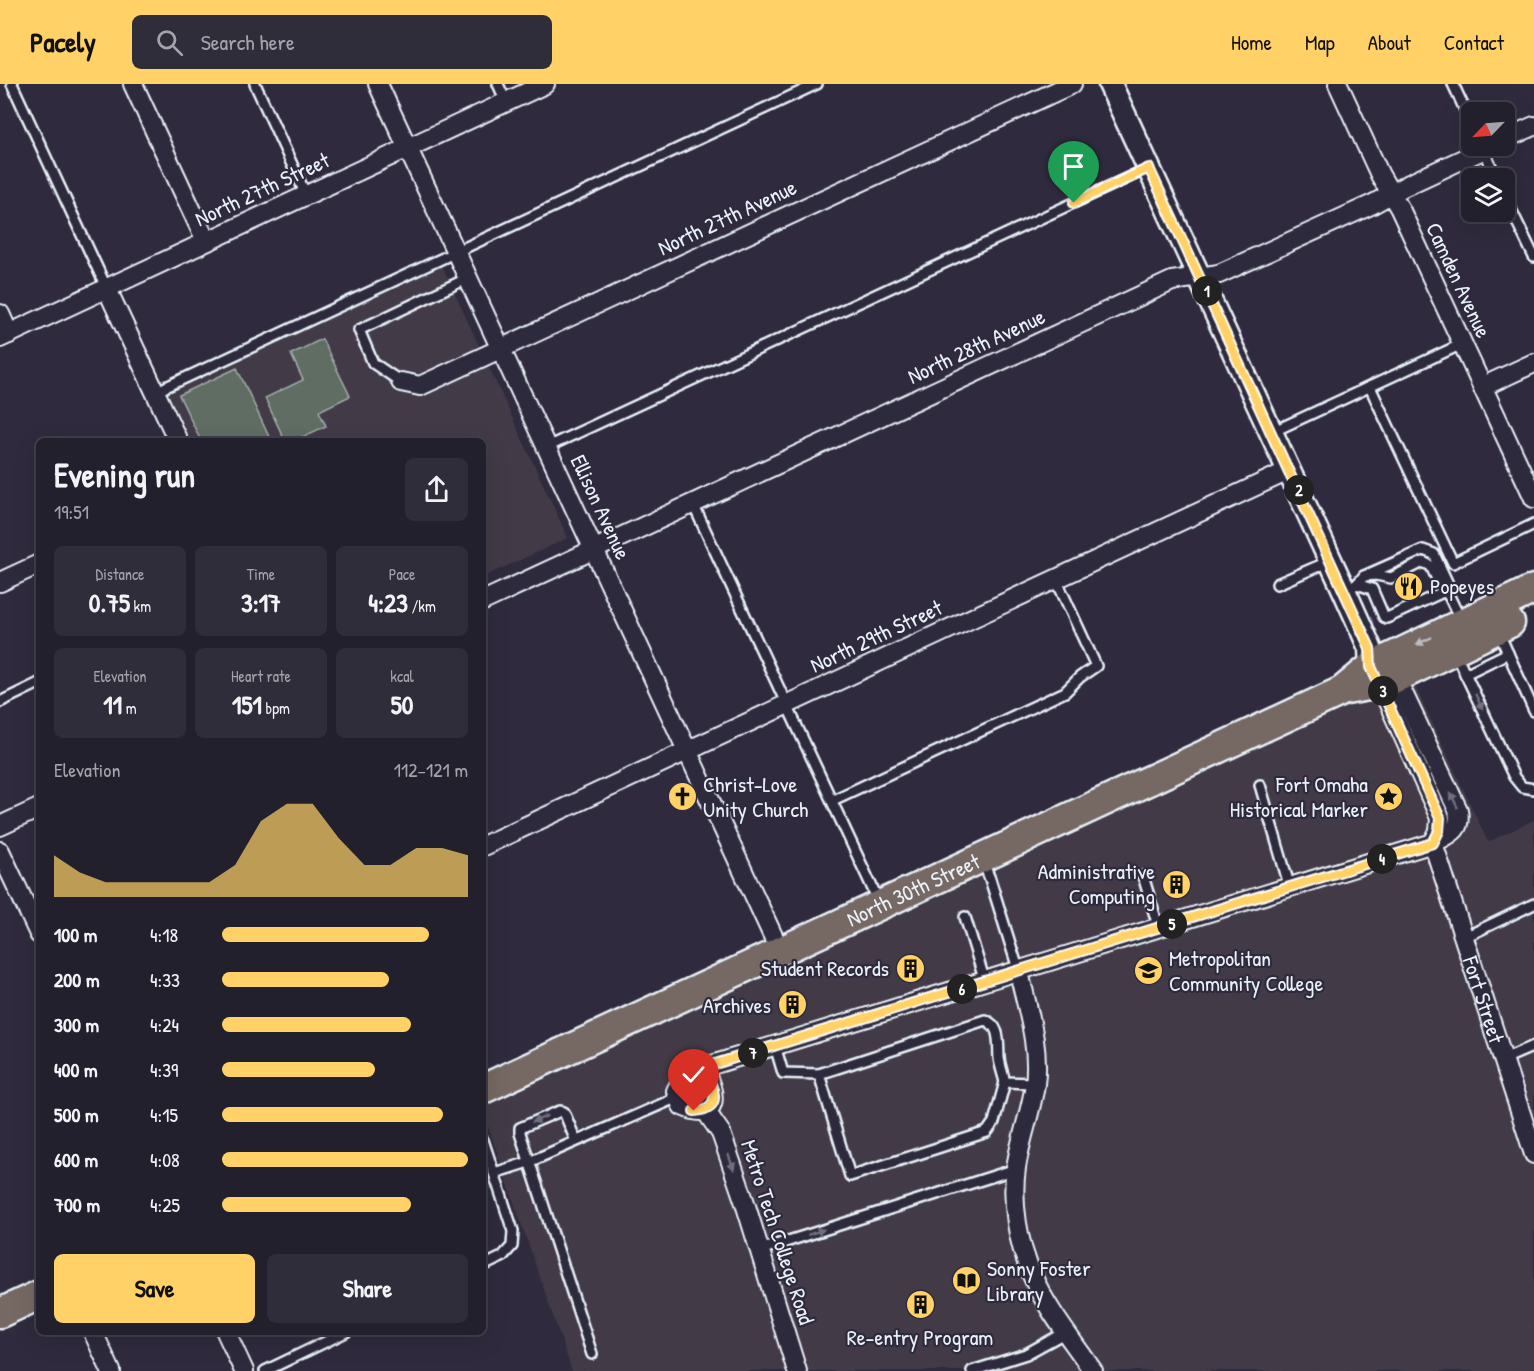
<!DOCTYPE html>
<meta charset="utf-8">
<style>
body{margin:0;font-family:"Patrick Hand",sans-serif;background:#2f2d3a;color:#f1f3f6;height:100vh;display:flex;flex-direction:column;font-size:22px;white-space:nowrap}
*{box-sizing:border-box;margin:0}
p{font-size:20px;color:#a3a3aa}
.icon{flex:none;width:33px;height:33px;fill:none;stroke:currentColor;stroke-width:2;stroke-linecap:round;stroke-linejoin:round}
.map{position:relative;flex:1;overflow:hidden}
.side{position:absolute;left:36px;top:354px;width:450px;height:897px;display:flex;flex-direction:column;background:#23202e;border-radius:9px;box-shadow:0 6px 24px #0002,0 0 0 2px #403e4a}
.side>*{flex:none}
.needle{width:39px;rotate:245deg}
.buttons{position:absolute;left:1461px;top:18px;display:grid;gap:12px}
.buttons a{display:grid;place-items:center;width:54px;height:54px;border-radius:9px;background:#23202e;box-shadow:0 6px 24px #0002,0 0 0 2px #403e4a;font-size:30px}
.pin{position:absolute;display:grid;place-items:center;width:51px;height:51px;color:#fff;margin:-62px -26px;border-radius:50% 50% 50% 0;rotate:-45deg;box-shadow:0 0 6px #0007}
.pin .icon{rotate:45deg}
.km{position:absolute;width:30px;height:30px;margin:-15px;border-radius:50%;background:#222;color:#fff;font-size:16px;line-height:30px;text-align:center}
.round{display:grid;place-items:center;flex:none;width:63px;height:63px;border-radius:9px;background:#2f2d3a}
.summary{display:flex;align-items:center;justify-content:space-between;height:102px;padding:0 18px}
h1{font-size:33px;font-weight:700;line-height:45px}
.metrics{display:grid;grid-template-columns:repeat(3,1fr);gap:9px;height:102px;padding:6px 18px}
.metrics div{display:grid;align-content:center;border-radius:9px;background:#2f2d3a;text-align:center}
.metrics b{font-size:26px;font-weight:700}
.metrics small{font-size:16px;font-weight:400}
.metrics p{font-size:16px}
.chart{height:168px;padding:12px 18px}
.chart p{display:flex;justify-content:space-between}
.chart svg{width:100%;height:108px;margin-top:6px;fill:#ffd166;opacity:.7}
.primary-button{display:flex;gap:12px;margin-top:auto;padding:12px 18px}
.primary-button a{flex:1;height:69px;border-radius:9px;background:#ffd166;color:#111;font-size:24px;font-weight:700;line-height:69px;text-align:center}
.primary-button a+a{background:#2f2d3a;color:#f1f3f6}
ul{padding:0 18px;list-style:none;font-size:20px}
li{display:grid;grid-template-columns:96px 72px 1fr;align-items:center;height:45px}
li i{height:15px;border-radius:8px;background:#ffd166}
header{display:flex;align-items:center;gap:36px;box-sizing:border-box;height:84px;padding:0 30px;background:#ffd166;color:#111}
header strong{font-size:28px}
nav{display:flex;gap:33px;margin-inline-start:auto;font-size:21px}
.search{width:420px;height:54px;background:#2f2d3a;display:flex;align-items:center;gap:15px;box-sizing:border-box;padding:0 21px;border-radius:9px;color:#a3a3aa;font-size:22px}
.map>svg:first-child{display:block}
.built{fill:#433a47}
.green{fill:#5f6d63;stroke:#a4afae;stroke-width:1.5}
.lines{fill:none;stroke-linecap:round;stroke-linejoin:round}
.service-casing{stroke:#e8f1f8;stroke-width:14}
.minor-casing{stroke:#e8f1f8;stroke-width:22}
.tertiary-casing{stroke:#e8f1f8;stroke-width:27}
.trunk-casing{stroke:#e8f1f8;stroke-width:33}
.service{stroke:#2f2a3d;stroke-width:9}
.minor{stroke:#2f2a3d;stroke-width:18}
.tertiary{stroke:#2f2a3d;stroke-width:22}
.trunk{stroke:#766964;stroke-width:28}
.oneway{fill:#babbbd}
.oneway2{fill:#70707e}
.route-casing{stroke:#fff;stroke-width:12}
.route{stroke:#ffd166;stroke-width:8}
.labels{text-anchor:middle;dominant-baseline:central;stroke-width:4.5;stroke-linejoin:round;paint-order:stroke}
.street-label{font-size:22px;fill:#e8f1f8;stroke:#2f2a3d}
.poi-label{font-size:22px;fill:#e8f1f8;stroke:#2f2a3d;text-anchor:start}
</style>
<header>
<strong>Pacely</strong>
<div class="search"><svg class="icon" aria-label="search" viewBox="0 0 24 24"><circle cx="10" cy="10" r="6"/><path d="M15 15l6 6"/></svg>Search here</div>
<nav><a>Home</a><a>Map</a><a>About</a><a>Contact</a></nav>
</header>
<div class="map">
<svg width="1534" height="1287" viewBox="0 0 1534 1287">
<rect width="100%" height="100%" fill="#2f2a3d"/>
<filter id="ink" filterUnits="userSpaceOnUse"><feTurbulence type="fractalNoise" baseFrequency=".0167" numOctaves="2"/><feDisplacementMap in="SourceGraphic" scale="12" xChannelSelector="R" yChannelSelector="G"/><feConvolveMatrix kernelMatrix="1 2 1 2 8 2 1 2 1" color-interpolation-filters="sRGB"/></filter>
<g filter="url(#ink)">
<!-- built -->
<g class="built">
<path d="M442,182L568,454L483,493V357H191L168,309Z"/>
<path d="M1409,589L1488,758L1534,736V1287H572L483,1028V1015Z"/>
</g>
<!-- green -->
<g class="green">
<path d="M322,255L350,312L319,327L326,342L294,357H285L265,314L303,296L291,270Z"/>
<path d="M237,284L271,357H201L179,311Z"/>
</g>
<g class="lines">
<defs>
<g id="service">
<path d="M12,0L107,205"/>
<path d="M255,0L306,111"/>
<path d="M498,0L506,18"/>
<path d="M1453,0L1472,41"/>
<path d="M1482,64L1497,94"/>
<path d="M1504,111L1534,173"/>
<path d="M401,298L373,279L359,246L468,194"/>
<path d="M1370,303L1453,479L1534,440"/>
<path d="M155,308L817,0"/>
<path d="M1272,348L1462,260"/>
<path d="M547,363L1149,84"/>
<path d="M693,420L879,818"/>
<path d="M1364,492L1376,491L1391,494L1423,478L1431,482L1443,508L1448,510L1461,537"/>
<path d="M1277,500L1330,477"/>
<path d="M1357,500L1364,492L1423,466L1434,470L1448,500V510"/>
<path d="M1352,503L1357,500L1372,505L1384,533L1387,534L1443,508"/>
<path d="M1498,547L1534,627"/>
<path d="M1455,568L1514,693L1522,703L1534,705"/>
<path d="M1465,590L1508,569"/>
<path d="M0,618L39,599"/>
<path d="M1260,701L1290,804"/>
<path d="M833,716L1065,608L1080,593L1096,582L1056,495"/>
<path d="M982,776L990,795L1019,888"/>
<path d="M1143,792L1159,845"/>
<path d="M965,833L985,898"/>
<path d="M1465,853L1534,820"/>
<path d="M775,962L783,989L819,990L985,936C1001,942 998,959 999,974C1000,982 1003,990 1005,998L1035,999"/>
<path d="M1504,975L1534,962"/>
<path d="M819,990L850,1092L987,1048L994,1038L1005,998"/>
<path d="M483,1056L513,1147L512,1162L502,1173L483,1182"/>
<path d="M576,1057L564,1028L560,1027L520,1044V1049L592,1270"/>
<path d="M494,1089L529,1078L678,1013"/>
<path d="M760,1166L1016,1085"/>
<path d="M265,1287L346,1248"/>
<path d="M972,1287L1026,1270L1066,1248"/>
</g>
<g id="minor">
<path d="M133,0L206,157"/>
<path d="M378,0L780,867"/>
<path d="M1338,0L1380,91L1400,125L1534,414"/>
<path d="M1504,55L1534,42"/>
<path d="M107,205L178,357"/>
<path d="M0,230L9,250"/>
<path d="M0,254L545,0"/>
<path d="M401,298L420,302L1072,0"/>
<path d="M1482,303L1534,279"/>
<path d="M0,498L39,480"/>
<path d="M483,517L1172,197L1219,190L1373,120L1405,102L1491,62"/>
<path id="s1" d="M1380,600L1440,734L1439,747L1433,759L1534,1070"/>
<path d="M0,742L39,724"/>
<path d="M483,762L1290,386"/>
<path d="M0,767L39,850"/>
<path d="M1019,888C1027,924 1040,962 1035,1000C1031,1028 1020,1056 1016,1084C1011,1118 1018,1160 1032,1191C1047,1226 1072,1256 1093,1287"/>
<path d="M702,984C718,1009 720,1039 682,1022L676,1007C682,994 689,989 702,984L1433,759C1450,750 1462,747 1458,726L1396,594"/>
<path d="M705,1026L721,1049L745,1119L797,1287"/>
<path d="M93,1248L111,1287"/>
<path d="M226,1248L244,1287"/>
</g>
<path id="tertiary" d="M1110,0L1344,506L1370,564L1371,583L1378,597"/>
<g id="trunk">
<path d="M1346,606L1380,600L1396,594L1510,539"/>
<path id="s2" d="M483,1005L1342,607L1371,583L1534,505"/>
<path d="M0,1229L39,1211"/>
</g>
</defs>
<!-- service casing -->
<use href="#service" class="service-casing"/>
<!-- minor casing -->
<use href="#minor" class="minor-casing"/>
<!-- tertiary casing -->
<use href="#tertiary" class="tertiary-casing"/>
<!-- trunk casing -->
<use href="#trunk" class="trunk-casing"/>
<!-- service -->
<use href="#service" class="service"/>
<!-- minor -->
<use href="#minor" class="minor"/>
<!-- tertiary -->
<use href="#tertiary" class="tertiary"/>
<!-- trunk -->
<use href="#trunk" class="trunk"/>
</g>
<!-- one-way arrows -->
<defs><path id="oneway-solid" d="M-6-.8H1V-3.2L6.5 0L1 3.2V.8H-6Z" transform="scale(1.5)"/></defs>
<use class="oneway" href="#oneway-solid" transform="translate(1424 557) rotate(154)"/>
<g class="oneway2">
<use href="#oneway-solid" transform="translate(1479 618) rotate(65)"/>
<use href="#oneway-solid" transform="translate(1454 716) rotate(-115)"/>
<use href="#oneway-solid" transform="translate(540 1035) rotate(156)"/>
<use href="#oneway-solid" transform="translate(731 1078) rotate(70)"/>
<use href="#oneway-solid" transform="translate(816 1148) rotate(-18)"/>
</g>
</g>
<g class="lines" filter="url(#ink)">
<defs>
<path id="route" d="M694,1027C725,1025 714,1002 702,984L1433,759L1439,747L1440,734L1371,583L1370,564L1149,84L1074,119"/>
</defs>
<!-- route casing -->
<use href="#route" class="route-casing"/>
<!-- route -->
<use href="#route" class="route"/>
</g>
<!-- icons -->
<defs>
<symbol id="restaurant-disc" viewBox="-11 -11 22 22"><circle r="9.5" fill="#ffd166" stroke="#2f2a3d"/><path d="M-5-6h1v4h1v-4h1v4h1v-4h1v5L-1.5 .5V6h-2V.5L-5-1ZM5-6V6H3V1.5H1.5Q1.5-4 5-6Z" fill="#111"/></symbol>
<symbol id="church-disc" viewBox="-11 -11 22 22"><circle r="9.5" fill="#ffd166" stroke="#2f2a3d"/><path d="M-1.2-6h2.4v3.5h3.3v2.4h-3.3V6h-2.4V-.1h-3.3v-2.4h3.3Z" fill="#111"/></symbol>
<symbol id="sight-disc" viewBox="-11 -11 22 22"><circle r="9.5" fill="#ffd166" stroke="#2f2a3d"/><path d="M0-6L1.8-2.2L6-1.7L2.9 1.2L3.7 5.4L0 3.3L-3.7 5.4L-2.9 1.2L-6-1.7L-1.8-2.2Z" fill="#111"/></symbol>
<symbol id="building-disc" viewBox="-11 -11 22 22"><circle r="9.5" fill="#ffd166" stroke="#2f2a3d"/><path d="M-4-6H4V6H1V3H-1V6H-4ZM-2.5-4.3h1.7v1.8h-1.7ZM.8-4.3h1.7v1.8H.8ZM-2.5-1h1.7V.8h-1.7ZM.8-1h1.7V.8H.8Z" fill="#111"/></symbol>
<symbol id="university-disc" viewBox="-11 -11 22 22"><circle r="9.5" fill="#ffd166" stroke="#2f2a3d"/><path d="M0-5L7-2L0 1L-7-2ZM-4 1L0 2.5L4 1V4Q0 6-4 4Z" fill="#111"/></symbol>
<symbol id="library-disc" viewBox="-11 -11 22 22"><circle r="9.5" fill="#ffd166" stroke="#2f2a3d"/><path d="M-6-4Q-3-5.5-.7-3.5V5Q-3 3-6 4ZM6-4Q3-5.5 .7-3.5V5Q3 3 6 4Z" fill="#111"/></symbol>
</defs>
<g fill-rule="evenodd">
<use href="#restaurant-disc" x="1392" y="486" width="33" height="33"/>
<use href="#church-disc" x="666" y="696" width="33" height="33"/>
<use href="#sight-disc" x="1372" y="696" width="33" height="33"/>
<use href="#building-disc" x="1160" y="784" width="33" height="33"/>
<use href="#building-disc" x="894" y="868" width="33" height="33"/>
<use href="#university-disc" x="1132" y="870" width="33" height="33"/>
<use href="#building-disc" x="776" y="904" width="33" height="33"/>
<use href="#library-disc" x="950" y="1180" width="33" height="33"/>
<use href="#building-disc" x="904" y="1204" width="33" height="33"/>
</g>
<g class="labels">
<!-- street labels -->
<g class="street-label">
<text transform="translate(262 105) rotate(-25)">North 27th Street</text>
<text transform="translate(727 133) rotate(-25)">North 27th Avenue</text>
<text transform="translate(1459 196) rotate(65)">Camden Avenue</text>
<text transform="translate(976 262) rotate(-25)">North 28th Avenue</text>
<text transform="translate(601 423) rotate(65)">Ellison Avenue</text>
<text transform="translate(876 552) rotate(-25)">North 29th Street</text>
<text stroke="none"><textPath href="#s2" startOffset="474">North 30th Street</textPath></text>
<text stroke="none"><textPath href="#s1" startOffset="338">Fort Street</textPath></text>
<text transform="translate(778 1148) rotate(72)">Metro Tech College Road</text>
</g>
<!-- poi labels -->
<g class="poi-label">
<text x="1430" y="502">Popeyes</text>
<text x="703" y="700">Christ-Love<tspan x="703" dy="25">Unity Church</tspan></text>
<text x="1368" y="700" text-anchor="end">Fort Omaha<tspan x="1368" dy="25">Historical Marker</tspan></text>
<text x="1155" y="787" text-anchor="end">Administrative<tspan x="1155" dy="25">Computing</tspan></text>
<text x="1169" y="874">Metropolitan<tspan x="1169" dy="25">Community College</tspan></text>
<text x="889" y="884" text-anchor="end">Student Records</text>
<text x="771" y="921" text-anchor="end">Archives</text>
<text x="987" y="1184">Sonny Foster<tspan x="987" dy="25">Library</tspan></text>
<text x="920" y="1253" text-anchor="middle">Re-entry Program</text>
</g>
</g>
</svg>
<div class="buttons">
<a><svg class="needle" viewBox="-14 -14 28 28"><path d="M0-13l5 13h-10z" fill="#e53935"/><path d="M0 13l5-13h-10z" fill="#a3a3aa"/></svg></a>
<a><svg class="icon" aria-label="layers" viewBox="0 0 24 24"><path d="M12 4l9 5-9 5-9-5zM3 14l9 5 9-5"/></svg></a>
</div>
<div class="pin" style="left:1074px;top:119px;background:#1e9e55"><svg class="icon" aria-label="arrive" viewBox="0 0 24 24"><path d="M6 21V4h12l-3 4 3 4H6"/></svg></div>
<div class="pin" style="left:694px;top:1027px;background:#d93025"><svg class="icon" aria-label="check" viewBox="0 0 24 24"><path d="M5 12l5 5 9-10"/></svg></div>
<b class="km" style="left:1207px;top:207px">1</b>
<b class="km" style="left:1299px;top:406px">2</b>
<b class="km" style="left:1383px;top:607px">3</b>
<b class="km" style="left:1382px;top:775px">4</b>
<b class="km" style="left:1172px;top:840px">5</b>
<b class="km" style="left:962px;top:905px">6</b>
<b class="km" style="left:753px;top:969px">7</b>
<section class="side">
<div class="summary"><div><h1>Evening run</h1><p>19:51</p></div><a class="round"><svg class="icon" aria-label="share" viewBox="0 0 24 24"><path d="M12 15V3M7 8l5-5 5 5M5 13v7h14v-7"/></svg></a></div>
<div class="metrics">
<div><p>Distance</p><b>0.75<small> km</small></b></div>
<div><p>Time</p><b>3:17</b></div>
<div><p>Pace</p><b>4:23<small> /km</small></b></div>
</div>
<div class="metrics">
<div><p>Elevation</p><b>11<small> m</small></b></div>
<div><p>Heart rate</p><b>151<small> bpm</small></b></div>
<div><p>kcal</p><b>50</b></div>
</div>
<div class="chart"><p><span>Elevation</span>112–121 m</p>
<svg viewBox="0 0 160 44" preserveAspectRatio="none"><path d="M0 44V27L10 34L20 38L30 38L40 38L50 38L60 38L70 31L80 13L90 6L100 6L110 20L120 31L130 31L140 24L150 24L160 27V44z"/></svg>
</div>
<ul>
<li><b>100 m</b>4:18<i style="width:84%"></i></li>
<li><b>200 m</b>4:33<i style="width:68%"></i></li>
<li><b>300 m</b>4:24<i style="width:77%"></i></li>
<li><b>400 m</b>4:39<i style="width:62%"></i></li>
<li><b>500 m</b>4:15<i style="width:90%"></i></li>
<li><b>600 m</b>4:08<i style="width:100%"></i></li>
<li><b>700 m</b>4:25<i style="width:77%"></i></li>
</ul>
<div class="primary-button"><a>Save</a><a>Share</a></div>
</section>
</div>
